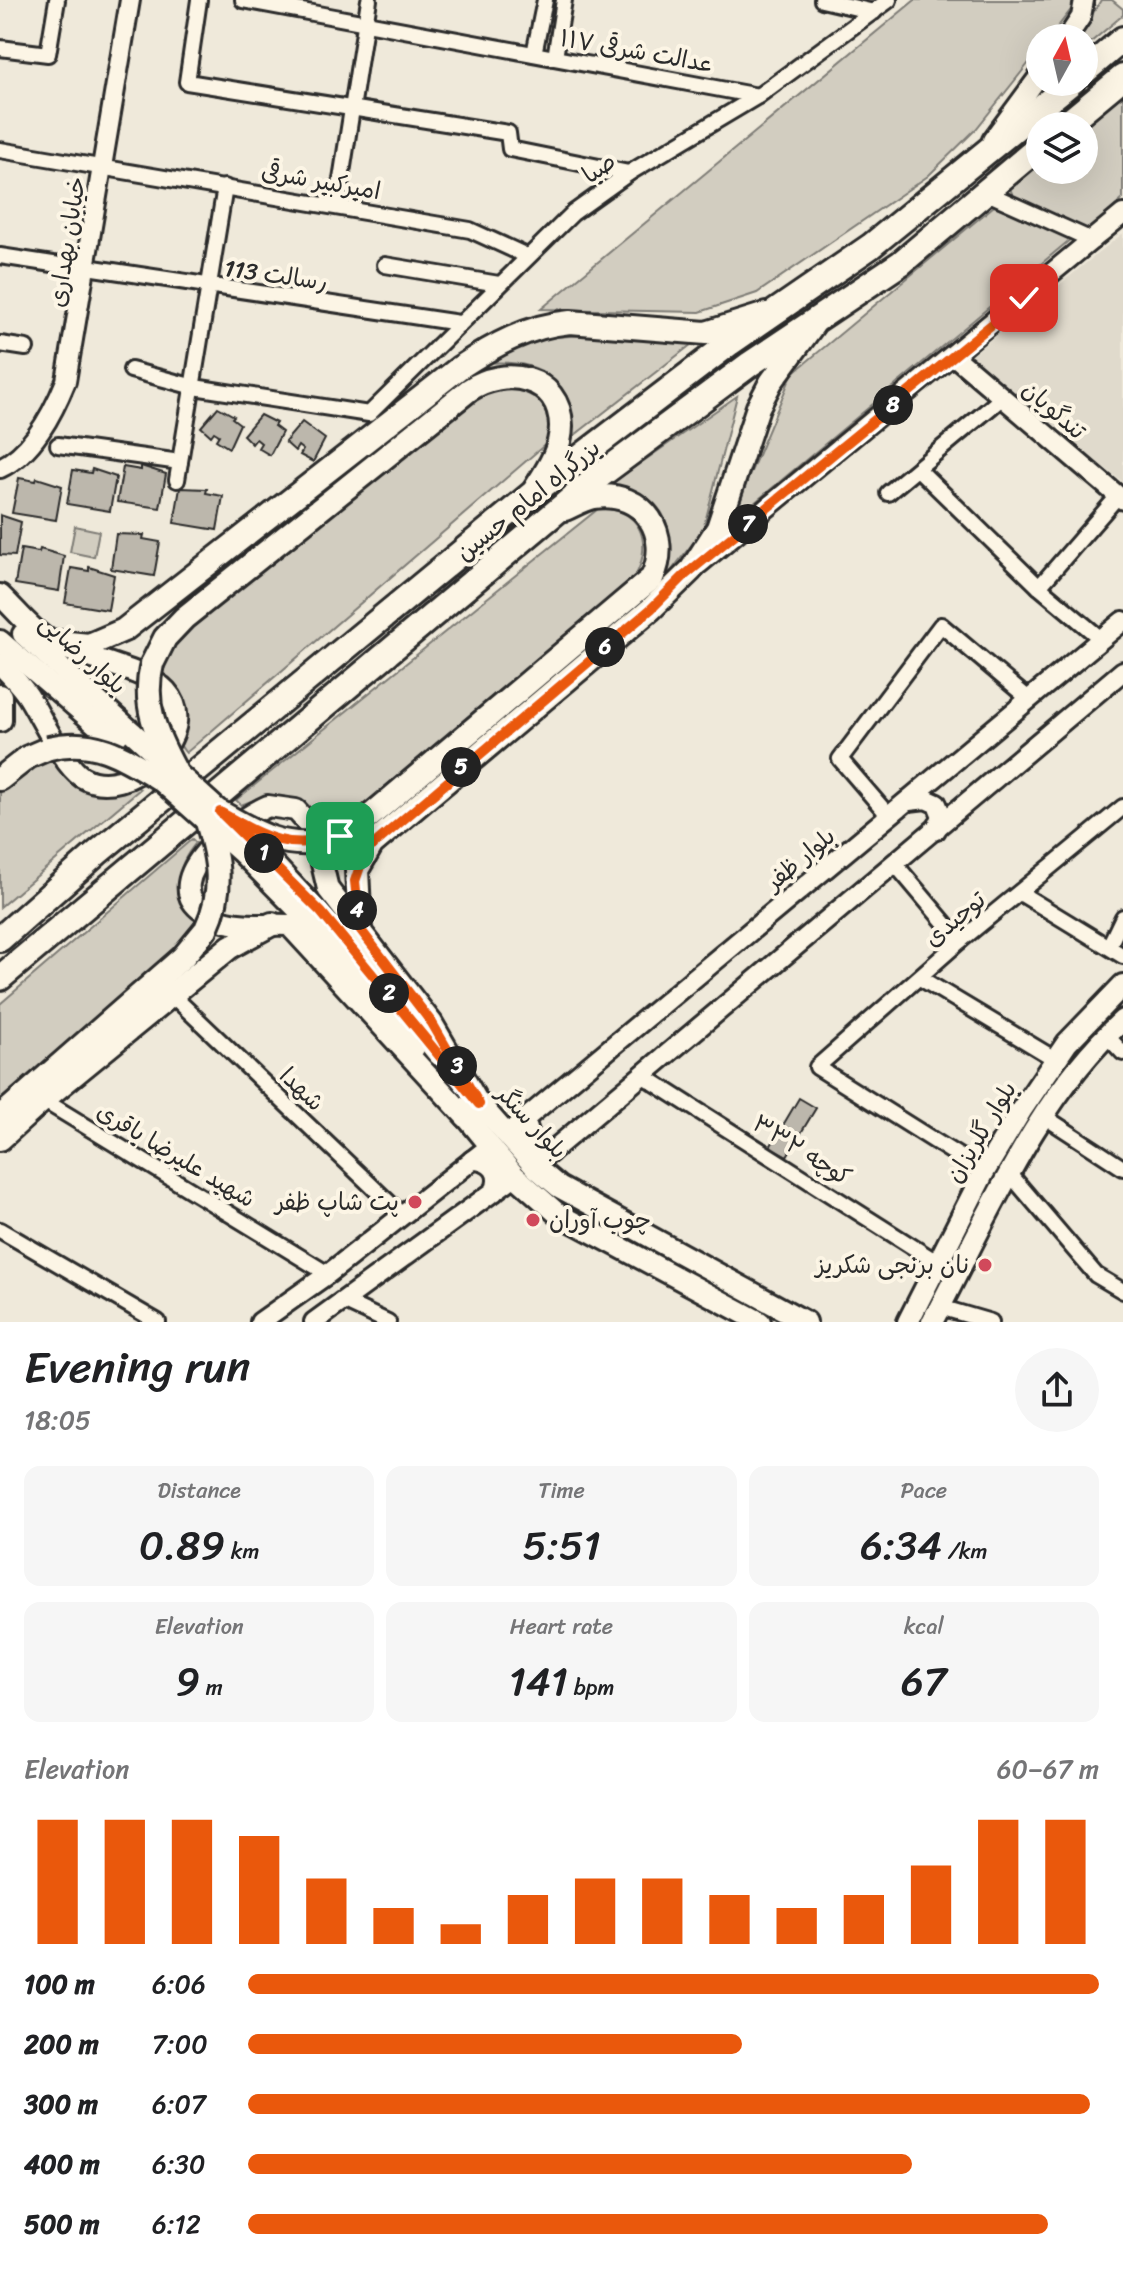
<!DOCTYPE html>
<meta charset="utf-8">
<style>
body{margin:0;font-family:Sriracha,"Playpen Sans Arabic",sans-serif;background:#f6f6f6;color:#202124;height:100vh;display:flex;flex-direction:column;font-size:30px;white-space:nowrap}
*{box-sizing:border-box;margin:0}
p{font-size:26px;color:#757577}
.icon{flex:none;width:44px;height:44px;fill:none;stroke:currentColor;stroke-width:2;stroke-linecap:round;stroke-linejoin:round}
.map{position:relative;height:1322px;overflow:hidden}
.sheet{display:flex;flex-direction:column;background:#fff;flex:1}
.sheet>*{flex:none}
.needle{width:52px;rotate:8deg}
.fabs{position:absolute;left:1026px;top:24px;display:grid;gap:16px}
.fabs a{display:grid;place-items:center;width:72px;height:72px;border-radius:50%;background:#fff;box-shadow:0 8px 32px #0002;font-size:40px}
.pin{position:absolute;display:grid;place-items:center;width:68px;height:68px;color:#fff;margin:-34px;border-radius:16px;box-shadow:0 4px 12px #0006}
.km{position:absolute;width:40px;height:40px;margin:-20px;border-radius:50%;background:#222;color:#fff;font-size:22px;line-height:40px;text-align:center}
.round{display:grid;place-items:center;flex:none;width:84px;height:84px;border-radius:42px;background:#f6f6f6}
.headline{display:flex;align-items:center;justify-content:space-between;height:136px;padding:0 24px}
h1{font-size:44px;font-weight:600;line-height:60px}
.metrics{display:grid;grid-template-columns:repeat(3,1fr);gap:12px;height:136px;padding:8px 24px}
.metrics div{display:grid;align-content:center;border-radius:16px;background:#f6f6f6;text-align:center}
.metrics b{font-size:40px;font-weight:600}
.metrics small{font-size:22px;font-weight:400}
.metrics p{font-size:22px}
.chart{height:224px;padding:16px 24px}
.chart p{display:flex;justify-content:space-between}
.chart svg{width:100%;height:144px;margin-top:8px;stroke:#ea580c;stroke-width:6}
ul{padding:0 24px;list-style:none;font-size:26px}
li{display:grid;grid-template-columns:128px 96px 1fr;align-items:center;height:60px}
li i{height:20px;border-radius:10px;background:#ea580c}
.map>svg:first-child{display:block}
.built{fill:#e0dacc}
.green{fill:#d2cdc0;stroke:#7e7c76;stroke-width:2}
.building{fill:#bcb7ac;stroke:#2b2b2b;stroke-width:2}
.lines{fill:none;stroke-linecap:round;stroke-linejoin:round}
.minor-casing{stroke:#2b2b2b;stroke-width:20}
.tertiary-casing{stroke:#2b2b2b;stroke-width:24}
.secondary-casing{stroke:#2b2b2b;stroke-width:26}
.primary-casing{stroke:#2b2b2b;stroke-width:28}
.trunk-casing{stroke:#2b2b2b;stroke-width:30}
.minor{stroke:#fcf5e5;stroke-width:14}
.tertiary{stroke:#fcf5e5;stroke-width:18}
.secondary{stroke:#fcf5e5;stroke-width:20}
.primary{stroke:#fcf5e5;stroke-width:22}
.trunk{stroke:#fcf5e5;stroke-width:24}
.secondary-bridge-casing{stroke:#2b2b2b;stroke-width:26;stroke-linecap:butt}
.primary-bridge-casing{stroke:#2b2b2b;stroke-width:28;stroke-linecap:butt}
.secondary-bridge{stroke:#fcf5e5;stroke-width:20}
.primary-bridge{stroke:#fcf5e5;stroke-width:22}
.route-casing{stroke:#fff;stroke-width:16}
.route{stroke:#ea580c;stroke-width:10}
.poi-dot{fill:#d1495b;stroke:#fcf5e5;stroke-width:3}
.labels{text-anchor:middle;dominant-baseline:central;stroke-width:8;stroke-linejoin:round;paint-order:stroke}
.street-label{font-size:24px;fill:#2b2b2b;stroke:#fcf5e5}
.poi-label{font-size:24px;fill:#2b2b2b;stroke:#fcf5e5;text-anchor:end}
</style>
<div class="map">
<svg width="1123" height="1322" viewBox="0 0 1123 1322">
<rect width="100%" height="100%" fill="#efe9da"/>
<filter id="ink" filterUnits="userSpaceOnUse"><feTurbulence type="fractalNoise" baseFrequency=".0125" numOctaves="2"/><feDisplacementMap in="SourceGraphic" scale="16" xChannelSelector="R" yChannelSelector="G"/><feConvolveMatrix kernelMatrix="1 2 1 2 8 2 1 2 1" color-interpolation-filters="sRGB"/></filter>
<g filter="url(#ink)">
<!-- built -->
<path class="built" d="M1122,234H1123V482L966,360Z"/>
<!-- green -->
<g class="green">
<path d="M915,0H1072L1073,7L1049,38H1040V49L976,129L928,176L757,293L700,312L541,309Z"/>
<path d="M1101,0H1112L1123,9V15L1084,48V38H1078Z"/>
<path d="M1123,93V199L1112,209L1114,212L1093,229L1071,228L1016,204L1010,188L1040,162V170H1084L1083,126Z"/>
<path d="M994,206L1072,238L729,524L792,374Z"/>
<path d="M597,334L692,344L571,438C567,379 547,359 486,363L514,340Z"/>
<path d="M494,388C533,389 554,401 547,443L186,753C175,742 160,694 160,676C160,660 174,644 184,632L481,394Z"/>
<path d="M737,396L703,530L668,575C677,524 663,492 609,485Z"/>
<path d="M598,509C640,507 653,541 636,575L345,820L325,829L319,814C292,795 271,792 241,805L236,800Z"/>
<path d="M75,526L99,531L94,557L70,552Z"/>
<path d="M50,757L76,780L133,784L140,789L0,907V793L32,764Z"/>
<path d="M192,839L196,843C170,874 179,889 199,919L189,937L0,1106V1004Z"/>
</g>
<!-- building -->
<g class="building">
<path d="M218,407L234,416L232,418L240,424L229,448L216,440L219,435L214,432L211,436L201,427Z"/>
<path d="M260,415L276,423L274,426L282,432L270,455L258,448L261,443L256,439L252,444L243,435Z"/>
<path d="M302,422L325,439L313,462L300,455L303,450L298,446L295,451L285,442Z"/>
<path d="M141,466L166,474L160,508L117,502L123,467L141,470Z"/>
<path d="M92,469L116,477L110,511L67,504L73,470L91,473Z"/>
<path d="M19,478L36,481L37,478L62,486L56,520L12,513Z"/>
<path d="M180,488L207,489L206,493L223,496L217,530L174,523Z"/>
<path d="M0,515L21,522L15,556L0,555Z"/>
<path d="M116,534L144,535L143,539L160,542L154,576L111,569Z"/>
<path d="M21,549L39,552L40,549L64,556L59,591L15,584Z"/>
<path d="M89,567L114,575L108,610L65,603L71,568L89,571Z"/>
<path d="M799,1098L816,1108L787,1156L770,1147Z"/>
</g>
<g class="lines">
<defs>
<g id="minor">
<path d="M199,0L187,82L508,133L510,149L629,173"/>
<path d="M243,0L758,96"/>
<path d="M822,0L874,12"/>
<path d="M0,48L48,54L57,0"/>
<path d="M534,54L545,0"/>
<path d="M555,58L564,0"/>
<path d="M0,150L470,230L527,256"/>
<path d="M985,192L1094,241"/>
<path d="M337,205L369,0"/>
<path d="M0,256L66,266"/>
<path d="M385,265L499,284"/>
<path d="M87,267L459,323"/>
<path d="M0,344L26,348"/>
<path d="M131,370L194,387L369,414L573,213L629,173L758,96L889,0"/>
<path d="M58,445L180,462"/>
<path d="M918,469L1039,587L1101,639"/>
<path d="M177,480L225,187"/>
<path d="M888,493L1003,397"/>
<path d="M1039,587L1118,496"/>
<path d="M889,816L840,759L941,625L1030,700"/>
<path d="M896,865L960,941"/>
<path d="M1020,893L1123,956"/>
<path d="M1109,946L1123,917"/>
<path d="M920,978L1055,1059"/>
<path d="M172,995L401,1214"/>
<path d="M1106,1035L1123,1053"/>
<path d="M642,1075L938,1263"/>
<path d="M43,1100L328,1274"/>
<path d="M1045,1117L1123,1168"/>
<path d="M984,1172L817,1067L960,941L1123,807"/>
<path d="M1010,1174L1096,1275L1123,1291"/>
<path d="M0,1230L158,1322"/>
<path d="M343,1301L388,1322"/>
<path d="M940,1307L991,1322"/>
</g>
<g id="tertiary">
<path d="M1067,38L1081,17L1084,0"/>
<path d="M992,140L1040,75"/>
<path d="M954,356L1123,500"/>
<path d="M0,468C33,453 53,413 66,381L130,0"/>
<path d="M699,564L1123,214"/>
<path d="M909,801L926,799L937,804L942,816L936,830"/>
<path d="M525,1120L532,1141L550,1153"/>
<path d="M507,1134L1123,621"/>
<path d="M472,1160C491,1160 503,1173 494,1192"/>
<path d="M534,1166L1123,671"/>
<path d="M260,1322L328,1274L489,1147"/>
<path d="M314,1322L515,1176"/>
</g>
<g id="secondary">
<path d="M0,595C15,609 31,630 49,641C78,658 145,668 166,691C204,733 128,804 82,777C63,765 41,716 28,696C20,684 10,674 0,664"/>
<path d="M23,634L133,733"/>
<path d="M0,641L120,745"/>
<path d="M254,843L358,955L439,1055"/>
<path d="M242,853L319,931L414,1048"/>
<path d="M472,1095L534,1166L559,1187L806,1322"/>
<path d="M459,1108L515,1176L558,1214L760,1322"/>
<path d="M466,1117L289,925C261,924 228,929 204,912C154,879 240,818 268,806L296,810L314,830L328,889L432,1023L479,1104"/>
<path d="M908,1322L984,1172L1022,1109L1067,1043L1123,985"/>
<path d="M932,1322C986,1221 1037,1097 1123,1020"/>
</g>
<g id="primary">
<path d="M48,641L89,645L124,630L459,368C494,345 528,326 570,322L706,333L766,314"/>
<path d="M152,664L165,638L184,618L469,390C504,366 560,375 561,426C561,450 547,470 535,489"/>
<path d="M0,696V720"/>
<path d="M0,779L28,757L49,748"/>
<path d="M329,840L369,817L652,578C672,535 645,490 594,497C584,499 574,505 565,509"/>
<path d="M360,929L357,870L372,844L651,609L691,570L718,528L758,407L771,382L813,325"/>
<path d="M0,1117L183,957L206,929"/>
<path d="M0,1139L43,1100L230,947L272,924"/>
</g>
<g id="trunk">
<path d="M1084,72L1123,39"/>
<path d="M1064,126L1123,77"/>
<path d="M0,939L97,853L532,494L730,343L871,246L1072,82"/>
<path d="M0,978L594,480L750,364L901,263L1040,146"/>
</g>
</defs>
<!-- minor casing -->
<use href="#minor" class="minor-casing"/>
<!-- tertiary casing -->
<use href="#tertiary" class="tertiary-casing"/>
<!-- secondary casing -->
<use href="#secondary" class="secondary-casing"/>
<!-- primary casing -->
<use href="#primary" class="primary-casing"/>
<!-- trunk casing -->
<use href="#trunk" class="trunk-casing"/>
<!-- minor -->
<use href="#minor" class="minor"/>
<!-- tertiary -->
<use href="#tertiary" class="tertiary"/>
<!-- secondary -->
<use href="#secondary" class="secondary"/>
<!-- primary -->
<use href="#primary" class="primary"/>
<!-- trunk -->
<use href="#trunk" class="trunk"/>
<defs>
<g id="secondary-bridge">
<path d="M133,733L230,821"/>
<path d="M150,771L242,853"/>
</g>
<g id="primary-bridge">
<path d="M152,664C142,705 156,734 175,770"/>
<path d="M49,748C94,736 126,758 163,781"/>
<path d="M220,812C256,833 286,851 329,840"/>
<path d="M206,929C224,891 219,861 207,822"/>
</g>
</defs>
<!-- secondary-bridge casing -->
<use href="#secondary-bridge" class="secondary-bridge-casing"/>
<!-- primary-bridge casing -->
<use href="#primary-bridge" class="primary-bridge-casing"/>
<!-- secondary-bridge -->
<use href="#secondary-bridge" class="secondary-bridge"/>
<!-- primary-bridge -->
<use href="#primary-bridge" class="primary-bridge"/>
</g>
</g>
<g class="lines" filter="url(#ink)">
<defs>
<path id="route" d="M340,836C288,852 264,837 220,812L321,912L479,1104L432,1023L360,929L355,881L365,852L651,609L684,576L1024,298"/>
</defs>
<!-- route casing -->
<use href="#route" class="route-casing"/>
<!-- route -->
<use href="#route" class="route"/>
</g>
<!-- markers -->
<g class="poi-dot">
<circle cx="415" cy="1202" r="8"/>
<circle cx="533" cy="1220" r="8"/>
<circle cx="985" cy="1265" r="8"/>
</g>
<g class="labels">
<!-- street labels -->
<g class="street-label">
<text transform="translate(637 51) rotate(10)">۱۱۷ عدالت شرقی</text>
<text transform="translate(599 168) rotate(-35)">صبا</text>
<text transform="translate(321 181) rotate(10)">امیرکبیر شرقی</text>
<text transform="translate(67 242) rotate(-81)">خیابان بهداری</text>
<text transform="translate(276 275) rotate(8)">رسالت 113</text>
<text transform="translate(1054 410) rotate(41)">تندگویان</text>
<text transform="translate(528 500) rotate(-39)">بزرگراه امام حسین</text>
<text transform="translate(83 654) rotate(42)">بلوار رضایی</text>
<text transform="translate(800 859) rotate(-40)">بلوار ظفر</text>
<text transform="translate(955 919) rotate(-40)">توحیدی</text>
<text transform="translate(302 1089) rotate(44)">شهدا</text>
<text transform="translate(532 1122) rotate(47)">بلوار سنگر</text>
<text transform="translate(981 1132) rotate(-59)">بلوار گلریزان</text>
<text transform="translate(802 1150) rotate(32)">کوچه ۳۳۲</text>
<text transform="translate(176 1155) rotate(31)">شهید علیرضا باقری</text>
</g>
<!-- poi labels -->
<g class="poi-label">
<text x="399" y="1202">پت شاپ ظفر</text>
<text x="549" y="1220" text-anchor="start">چوب آوران</text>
<text x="969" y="1265">نان برنجی شکریز</text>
</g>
</g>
</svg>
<div class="fabs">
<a><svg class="needle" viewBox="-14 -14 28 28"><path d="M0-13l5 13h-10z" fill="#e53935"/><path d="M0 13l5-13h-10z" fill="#757577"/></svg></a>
<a><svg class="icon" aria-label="layers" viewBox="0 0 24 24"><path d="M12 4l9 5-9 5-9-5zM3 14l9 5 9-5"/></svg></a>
</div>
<div class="pin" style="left:340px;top:836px;background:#1e9e55"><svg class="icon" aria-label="arrive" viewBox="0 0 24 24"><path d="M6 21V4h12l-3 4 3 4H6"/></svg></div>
<div class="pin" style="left:1024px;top:298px;background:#d93025"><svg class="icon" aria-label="check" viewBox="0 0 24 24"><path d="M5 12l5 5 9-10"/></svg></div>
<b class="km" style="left:264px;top:853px">1</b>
<b class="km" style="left:389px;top:993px">2</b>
<b class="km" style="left:457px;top:1066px">3</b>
<b class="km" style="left:357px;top:910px">4</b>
<b class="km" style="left:461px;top:767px">5</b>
<b class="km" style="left:605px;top:647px">6</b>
<b class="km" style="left:748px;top:524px">7</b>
<b class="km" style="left:893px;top:405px">8</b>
</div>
<section class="sheet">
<div class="headline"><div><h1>Evening run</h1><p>18:05</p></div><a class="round"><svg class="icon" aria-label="share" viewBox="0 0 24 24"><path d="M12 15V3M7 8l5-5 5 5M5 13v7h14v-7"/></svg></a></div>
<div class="metrics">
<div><p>Distance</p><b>0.89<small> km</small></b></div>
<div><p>Time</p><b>5:51</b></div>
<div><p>Pace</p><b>6:34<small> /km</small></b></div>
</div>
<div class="metrics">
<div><p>Elevation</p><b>9<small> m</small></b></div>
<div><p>Heart rate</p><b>141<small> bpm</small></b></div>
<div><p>kcal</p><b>67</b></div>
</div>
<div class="chart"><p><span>Elevation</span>60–67 m</p>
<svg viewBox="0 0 160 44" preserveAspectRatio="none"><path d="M5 44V6M15 44V6M25 44V6M35 44V11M45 44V24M55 44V33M65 44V38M75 44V29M85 44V24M95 44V24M105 44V29M115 44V33M125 44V29M135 44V20M145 44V6M155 44V6"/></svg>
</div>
<ul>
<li><b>100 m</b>6:06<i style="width:100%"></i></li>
<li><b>200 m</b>7:00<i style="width:58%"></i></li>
<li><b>300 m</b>6:07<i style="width:99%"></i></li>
<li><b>400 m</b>6:30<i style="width:78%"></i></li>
<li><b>500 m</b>6:12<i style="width:94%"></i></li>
</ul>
</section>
